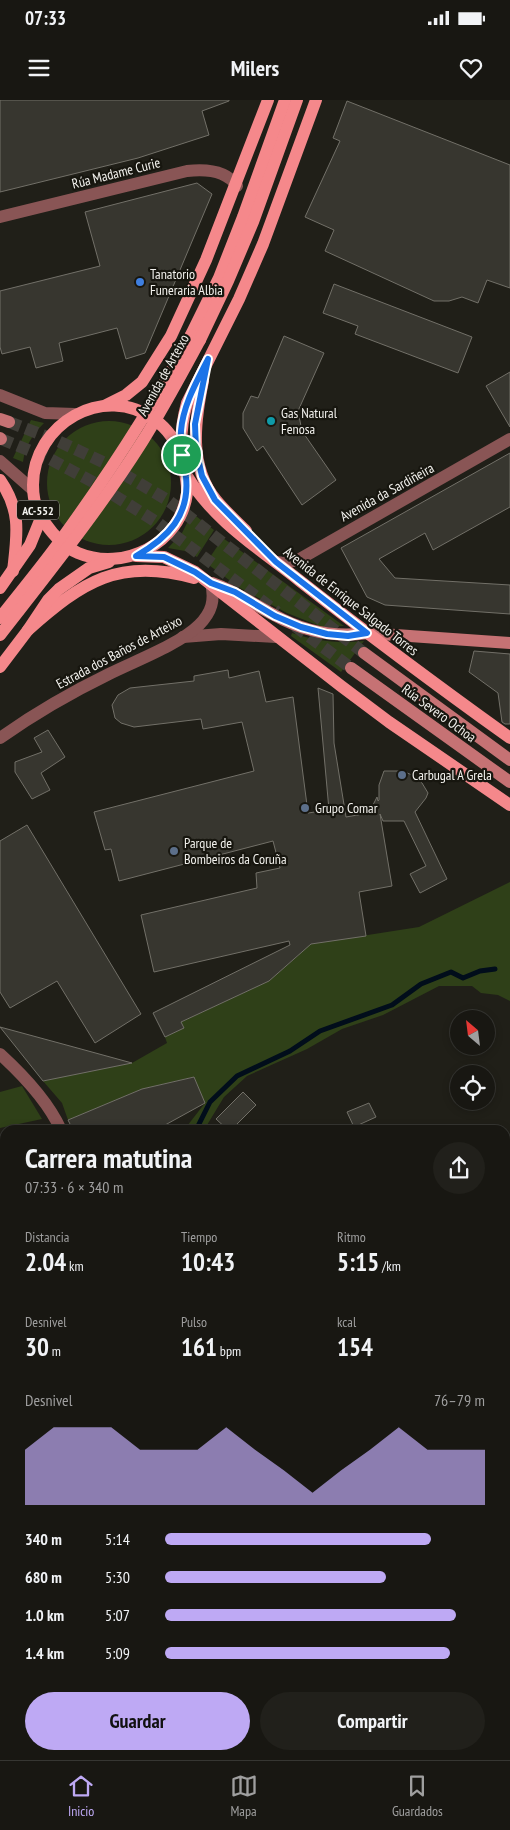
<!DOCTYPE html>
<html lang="es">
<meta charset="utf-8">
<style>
body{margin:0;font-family:"PT Sans Narrow",sans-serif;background:#21201b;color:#f1f3f6;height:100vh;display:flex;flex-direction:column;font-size:19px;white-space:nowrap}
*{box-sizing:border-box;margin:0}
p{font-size:16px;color:#9f9f9f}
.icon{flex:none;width:28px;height:28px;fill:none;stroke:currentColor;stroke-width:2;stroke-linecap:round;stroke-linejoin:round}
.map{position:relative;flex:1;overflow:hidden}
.details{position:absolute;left:0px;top:1025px;width:510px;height:635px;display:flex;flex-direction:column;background:#181712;border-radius:15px 15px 0 0;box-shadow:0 2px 8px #0003,0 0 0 1px #363632}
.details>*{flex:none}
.needle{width:32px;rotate:332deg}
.controls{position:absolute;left:450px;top:910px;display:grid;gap:10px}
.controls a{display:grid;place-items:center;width:45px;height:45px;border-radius:50%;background:#181712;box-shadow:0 2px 8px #0003,0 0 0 1px #363632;font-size:25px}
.pin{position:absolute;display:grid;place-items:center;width:42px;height:42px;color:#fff;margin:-21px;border:2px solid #fff;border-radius:50%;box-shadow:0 1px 5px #0007}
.round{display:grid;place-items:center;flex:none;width:52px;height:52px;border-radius:26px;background:#21201b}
.headline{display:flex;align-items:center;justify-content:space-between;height:85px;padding:0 25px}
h1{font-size:28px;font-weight:600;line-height:38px}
.stats{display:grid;grid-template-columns:repeat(3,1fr);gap:8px;height:85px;padding:5px 25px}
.stats div{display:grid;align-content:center}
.stats b{font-size:25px;font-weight:600}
.stats small{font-size:14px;font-weight:400}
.stats p{font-size:14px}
.chart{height:140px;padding:10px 25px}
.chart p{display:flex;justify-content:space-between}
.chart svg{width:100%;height:90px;margin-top:5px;fill:#bea9f4;opacity:.7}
.primary-button{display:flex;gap:10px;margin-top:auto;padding:10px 25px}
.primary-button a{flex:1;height:58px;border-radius:30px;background:#bea9f4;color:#111;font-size:20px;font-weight:600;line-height:58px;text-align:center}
.primary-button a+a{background:#21201b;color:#f1f3f6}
ul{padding:0 25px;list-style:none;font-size:16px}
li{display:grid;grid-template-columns:80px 60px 1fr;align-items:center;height:38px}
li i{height:12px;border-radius:6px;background:#bea9f4}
.status{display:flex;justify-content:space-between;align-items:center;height:35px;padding:0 25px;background:#181712;direction:ltr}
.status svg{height:14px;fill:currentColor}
header{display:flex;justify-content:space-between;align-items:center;height:65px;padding:0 25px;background:#181712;font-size:22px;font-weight:600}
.dock{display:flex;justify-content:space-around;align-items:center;height:70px;border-top:1px solid #363632;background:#181712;font-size:14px;color:#9f9f9f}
.dock a{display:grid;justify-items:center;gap:2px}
.dock .on{color:#bea9f4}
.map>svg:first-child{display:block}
.green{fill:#2f4018}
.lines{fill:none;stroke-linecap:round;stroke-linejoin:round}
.stream{stroke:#010d1b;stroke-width:5}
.building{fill:#37362f;stroke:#727068}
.secondary-tunnel{stroke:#403e38;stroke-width:12;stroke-dasharray:12 6;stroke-linecap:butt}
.street{stroke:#895555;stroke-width:12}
.secondary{stroke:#c67274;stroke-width:12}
.primary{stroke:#f5888b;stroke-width:12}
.primary-bridge{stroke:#f5888b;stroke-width:12}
.route-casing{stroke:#fff;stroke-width:10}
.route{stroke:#1a73e8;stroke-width:6}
.shop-dot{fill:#3f7fe0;stroke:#17160f;stroke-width:2}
.culture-dot{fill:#0f9aa8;stroke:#17160f;stroke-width:2}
.service-dot{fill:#5c6f8a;stroke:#17160f;stroke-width:2}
.labels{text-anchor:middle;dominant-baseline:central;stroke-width:4.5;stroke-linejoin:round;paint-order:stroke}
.shield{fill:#17160f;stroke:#b0afaa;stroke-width:1}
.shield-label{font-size:12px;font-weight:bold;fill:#f2f1ed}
.street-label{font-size:14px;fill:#f2f1ed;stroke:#17160f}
.poi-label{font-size:14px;fill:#f2f1ed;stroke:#17160f;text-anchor:start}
</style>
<div class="status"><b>07:33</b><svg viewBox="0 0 49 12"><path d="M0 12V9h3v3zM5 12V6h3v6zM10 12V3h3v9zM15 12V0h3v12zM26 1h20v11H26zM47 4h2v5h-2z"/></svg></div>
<header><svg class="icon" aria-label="menu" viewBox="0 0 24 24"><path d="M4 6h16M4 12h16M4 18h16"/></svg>Milers<svg class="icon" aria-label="heart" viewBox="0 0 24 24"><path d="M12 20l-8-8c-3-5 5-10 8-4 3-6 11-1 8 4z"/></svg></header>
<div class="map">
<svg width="510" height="1660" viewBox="0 0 510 1660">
<rect width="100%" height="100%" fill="#201f18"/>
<!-- green -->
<g class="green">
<path d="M31,320L44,323C33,334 25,346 23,362L13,358Z"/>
<circle cx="109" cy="383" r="62"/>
<path d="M192,413L214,430L197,457L185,451L168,448L182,433Z"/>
<path d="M223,438L344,526L322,527L287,513L240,488L206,463Z"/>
<path d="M292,533C316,541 339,544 364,541L341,572L291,536Z"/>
<path d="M510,782V901L498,895L481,893L472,886H439L383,915L342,929L307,949L247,976L224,997L204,1030H184L205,1003L193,977L142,989L68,1020L62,1003L43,981L132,963L167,943L165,937L184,928L181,922L269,881L299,855L291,847L419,827Z"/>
<path d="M22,986L42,1019L0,1028V992Z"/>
<path d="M5,1040V1179L0,1184V1041Z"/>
<path d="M510,1143V1213L505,1206V1149Z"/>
<path d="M510,1238V1660H0V1440L5,1436V1655H505V1244Z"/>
</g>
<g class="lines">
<!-- stream -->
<path class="stream" d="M196,1030L210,1002L237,976L290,951L320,931L392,905L421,884L451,872L463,878L480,871L495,869"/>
</g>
<!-- building -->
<g class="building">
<path d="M0,0H229V1L202,11L209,35L138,58L0,92Z"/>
<path d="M347,1L510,65V188L487,180L478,203L462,197L449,201H434L325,151L334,130L305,117L340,41L333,38Z"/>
<path d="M197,83L212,94L145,253L126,259L117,228L59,243L63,261L36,268L30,247L2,254L0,247V191L100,166L85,112Z"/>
<path d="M334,184L472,237L458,273L355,234L358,226L323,213Z"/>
<path d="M284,236L324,253L298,311L302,331L336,380L302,405L263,346L257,351L243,328V313L251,296L258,298Z"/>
<path d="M510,272V327L486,286Z"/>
<path d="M510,353V407L433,450L425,433L379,459L395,478L510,485V514L385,505L367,497L341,448Z"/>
<path d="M474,551L510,554V624H505L502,622L498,593L469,572Z"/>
<path d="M228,570L229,578L259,571L266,602L293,597L308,713L329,710L318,588L333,594L334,643L346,717L369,713L377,697L378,701L379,700V685L384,671H403L414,676L422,683L428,693L426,698L415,712L447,779L420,793L410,774L426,766L404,721H383L380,714L392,786L359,792L366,836L311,844L269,881L181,922L184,928L165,937L153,913L290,845L289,841L154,872L141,815L257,788L256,773L280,768L273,741L119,781L111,749L105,750L94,712L254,671L242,622L203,629L201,619L134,627L121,623L115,618L112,605L118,595L130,588L194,581V576Z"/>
<path d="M48,630L65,657L41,673L50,690L32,699L15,672V662L42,652L34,638Z"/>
<path d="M27,725L141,914L95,943L57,881L10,908L0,892V741Z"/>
<path d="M0,927L70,946L132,963L43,981Z"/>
<path d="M194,977L205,1003L156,1030H73L68,1020L142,989Z"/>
<path d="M243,992L256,1005L231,1030H228L216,1019Z"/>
<path d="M369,1003L376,1017L354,1027L347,1012Z"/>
</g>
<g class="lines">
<!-- secondary-tunnel -->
<g class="secondary-tunnel">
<path d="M9,322L58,341L105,363L169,401L364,553"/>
<path d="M1,339L48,358L93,382L158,423L277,512"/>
<path d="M295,526L351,568"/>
</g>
<!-- street -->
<g class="street">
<path d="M0,117L187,71C204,69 226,70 237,86"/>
<path d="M0,295L45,313L75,314"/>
<path d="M0,361L33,390"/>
<path d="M276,462L285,463L298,460L510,339"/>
<path d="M183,537L221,534L276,537"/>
<path d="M0,638C34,614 72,592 109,574C135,561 180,544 199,525C212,512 215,500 211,483"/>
<path d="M0,954C23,975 48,1001 61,1030"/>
<path d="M0,1221L5,1214"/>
</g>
<!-- secondary -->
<g class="secondary">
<path d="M0,319L9,322"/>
<path d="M0,338L1,339"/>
<path d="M212,483C235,491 253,504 274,515C303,531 334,538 367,533L510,543"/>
<path d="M364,553L510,660"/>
<path d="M351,568L510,682"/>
</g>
<!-- primary -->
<g class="primary">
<path d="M191,235L219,178L243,117L285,0"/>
<path d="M200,240L228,181L253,122L297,0"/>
<path d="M203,281C195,320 188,366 216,400C225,411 236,421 246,431"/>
<path d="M106,305L126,295L142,282L171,236L206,160L268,0"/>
<path d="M182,355C175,341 168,329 155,320C104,282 33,324 33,385C33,399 36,412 45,423C54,436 64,447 78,453C123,472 181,444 187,393C188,380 183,368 182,355C180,337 182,321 187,303L239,199L263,144L316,0"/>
<path d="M187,376C214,421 260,449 300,481C369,535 439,587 510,638"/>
<path d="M0,380C22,412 17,435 13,471"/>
<path d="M136,456L164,457L195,472L341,586L389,622L510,705"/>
<path d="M0,488L30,445L41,418"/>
<path d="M28,530C82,482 119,457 194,478"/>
<path d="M0,567L28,530L48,500L59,489L89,468L109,462"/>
</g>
<!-- primary-bridge -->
<g class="primary-bridge">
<path d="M0,518C21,491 43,465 63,437C110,372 153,306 191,235"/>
<path d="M0,535C49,472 99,410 142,342C163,309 181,275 200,240"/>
</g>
</g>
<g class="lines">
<defs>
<path id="route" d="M208,259L195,324L196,350L202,376L215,400L276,462L367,533L348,536L327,534L301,527L275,516L235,492L211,483L195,472L164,457L136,456C168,438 190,415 186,377C185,361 180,346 181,331C183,305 197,281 208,259Z"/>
</defs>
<!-- route casing -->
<use href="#route" class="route-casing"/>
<!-- route -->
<use href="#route" class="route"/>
</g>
<!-- markers -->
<circle class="shop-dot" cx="140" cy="182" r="5"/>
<circle class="culture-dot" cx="271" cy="321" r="5"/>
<g class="service-dot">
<circle cx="402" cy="675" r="5"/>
<circle cx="305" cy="708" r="5"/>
<circle cx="174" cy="751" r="5"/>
</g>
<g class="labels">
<!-- shield labels -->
<rect class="shield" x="17" y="400.5" width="42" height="19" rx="4"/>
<g class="shield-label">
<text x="38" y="410">AC-552</text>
</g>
<!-- street labels -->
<g class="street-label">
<text transform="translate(116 73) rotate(-14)">Rúa Madame Curie</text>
<text transform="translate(163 275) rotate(-61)">Avenida de Arteixo</text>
<text transform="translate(387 392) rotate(-29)">Avenida da Sardiñeira</text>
<text transform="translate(351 501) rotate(38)">Avenida de Enrique Salgado Torres</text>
<text transform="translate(119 552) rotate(-28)">Estrada dos Baños de Arteixo</text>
<text transform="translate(439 613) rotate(36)">Rúa Severo Ochoa</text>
</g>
<!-- poi labels -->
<g class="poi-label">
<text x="150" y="174">Tanatorio<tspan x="150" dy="16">Funeraria Albia</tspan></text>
<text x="281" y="313">Gas Natural<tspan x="281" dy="16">Fenosa</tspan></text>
<text x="412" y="675">Carbugal A Grela</text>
<text x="315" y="708">Grupo Comar</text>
<text x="184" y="743">Parque de<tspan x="184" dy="16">Bombeiros da Coruña</tspan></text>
</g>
</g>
</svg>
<div class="controls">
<a><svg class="needle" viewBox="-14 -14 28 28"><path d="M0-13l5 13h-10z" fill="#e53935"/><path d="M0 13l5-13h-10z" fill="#9f9f9f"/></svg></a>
<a><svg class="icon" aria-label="locate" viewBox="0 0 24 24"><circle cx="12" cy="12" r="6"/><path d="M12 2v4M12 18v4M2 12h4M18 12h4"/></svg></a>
</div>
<div class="pin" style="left:182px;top:355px;background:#1e9e55"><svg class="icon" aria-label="arrive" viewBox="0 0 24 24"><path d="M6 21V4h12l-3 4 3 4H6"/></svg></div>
<section class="details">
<div class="headline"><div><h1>Carrera matutina</h1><p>07:33 · 6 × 340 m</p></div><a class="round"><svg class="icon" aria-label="share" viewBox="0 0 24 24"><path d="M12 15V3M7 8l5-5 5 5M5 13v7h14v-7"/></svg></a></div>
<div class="stats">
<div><p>Distancia</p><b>2.04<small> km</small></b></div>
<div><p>Tiempo</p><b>10:43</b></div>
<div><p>Ritmo</p><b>5:15<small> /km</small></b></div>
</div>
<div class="stats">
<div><p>Desnivel</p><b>30<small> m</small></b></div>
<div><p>Pulso</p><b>161<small> bpm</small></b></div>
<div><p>kcal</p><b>154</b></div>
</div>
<div class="chart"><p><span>Desnivel</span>76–79 m</p>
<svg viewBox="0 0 160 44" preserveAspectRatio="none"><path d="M0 44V17L10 6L20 6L30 6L40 17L50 17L60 17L70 6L80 17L90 27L100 38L110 27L120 17L130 6L140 17L150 17L160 17V44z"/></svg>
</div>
<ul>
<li><b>340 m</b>5:14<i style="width:83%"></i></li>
<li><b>680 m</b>5:30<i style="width:69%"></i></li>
<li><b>1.0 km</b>5:07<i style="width:91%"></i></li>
<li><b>1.4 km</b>5:09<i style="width:89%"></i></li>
</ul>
<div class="primary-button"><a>Guardar</a><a>Compartir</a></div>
</section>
</div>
<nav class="dock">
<a class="on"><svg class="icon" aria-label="home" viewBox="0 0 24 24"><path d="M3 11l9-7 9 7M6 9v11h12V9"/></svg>Inicio</a>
<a><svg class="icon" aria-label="map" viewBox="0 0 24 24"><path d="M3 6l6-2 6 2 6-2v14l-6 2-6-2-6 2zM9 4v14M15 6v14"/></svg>Mapa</a>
<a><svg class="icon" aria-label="saved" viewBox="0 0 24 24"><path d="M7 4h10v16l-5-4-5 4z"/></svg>Guardados</a>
</nav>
